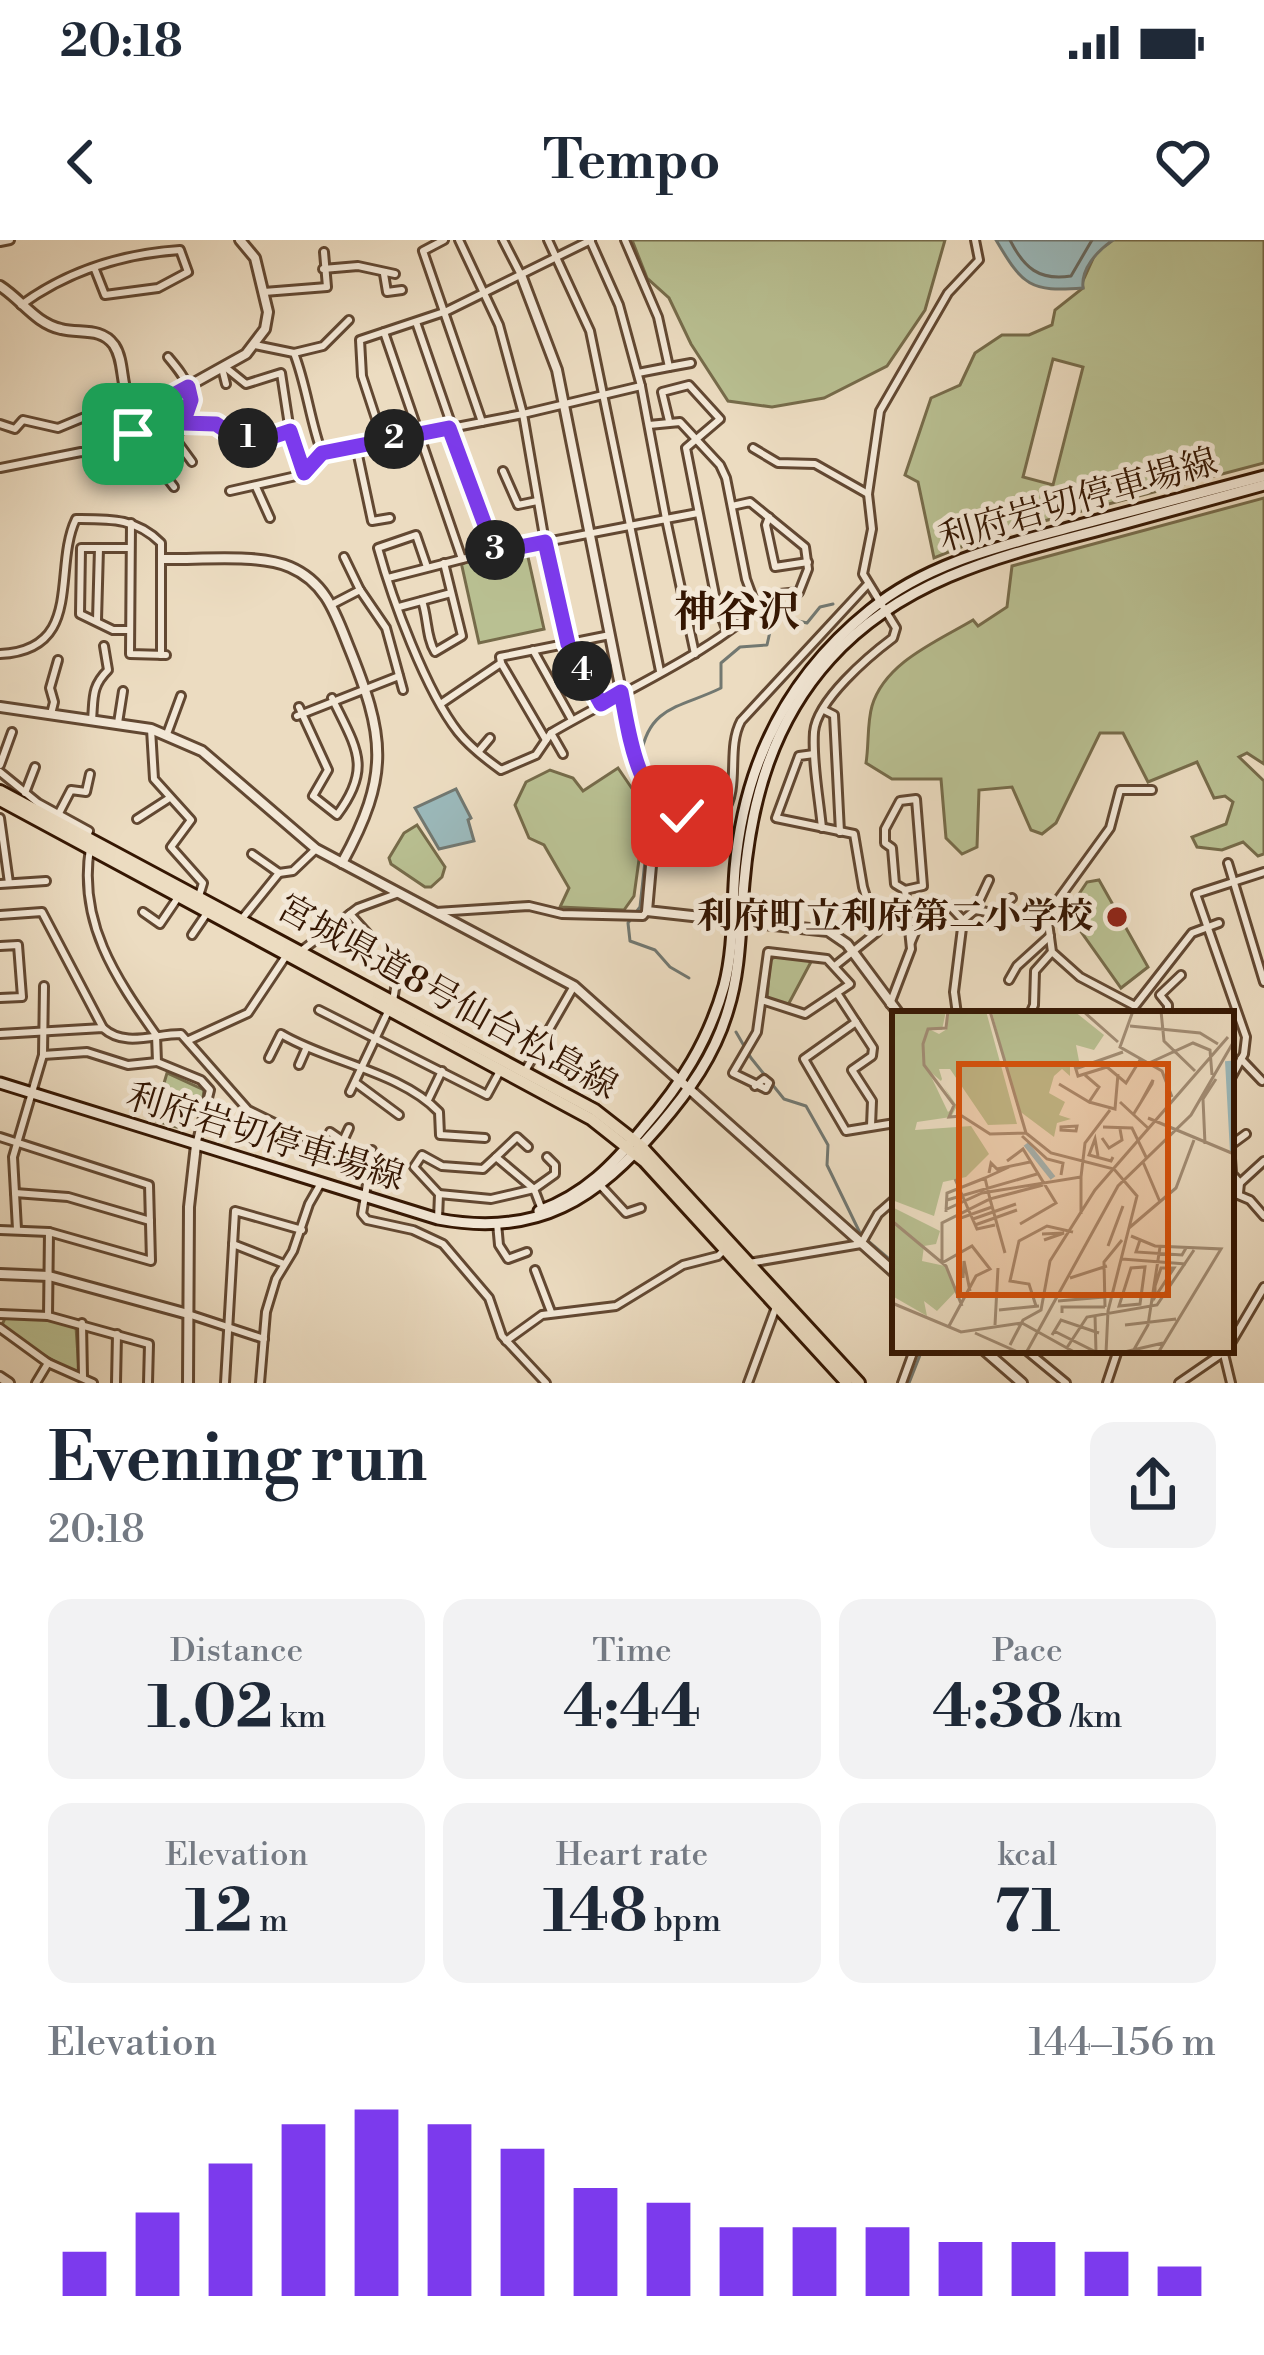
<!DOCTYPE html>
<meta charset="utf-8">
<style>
body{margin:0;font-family:"Libre Bodoni","Noto Serif JP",serif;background:#f2f2f3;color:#1f2937;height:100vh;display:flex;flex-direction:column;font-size:45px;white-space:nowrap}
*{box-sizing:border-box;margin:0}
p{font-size:39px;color:#747a83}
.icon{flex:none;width:66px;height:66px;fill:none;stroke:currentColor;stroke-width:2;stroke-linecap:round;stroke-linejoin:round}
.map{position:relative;height:1143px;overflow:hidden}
.panel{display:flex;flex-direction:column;background:#fff;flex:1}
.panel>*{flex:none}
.pin{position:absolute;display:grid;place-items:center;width:102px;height:102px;color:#fff;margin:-51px;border-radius:24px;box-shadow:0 6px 18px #0006}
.km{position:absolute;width:60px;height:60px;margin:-30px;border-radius:50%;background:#222;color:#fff;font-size:33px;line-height:60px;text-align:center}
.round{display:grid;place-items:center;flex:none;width:126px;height:126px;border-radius:24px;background:#f2f2f3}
.head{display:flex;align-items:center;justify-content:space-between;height:204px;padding:0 48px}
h1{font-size:66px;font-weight:700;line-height:90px}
.figures{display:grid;grid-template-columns:repeat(3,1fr);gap:18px;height:204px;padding:12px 48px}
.figures div{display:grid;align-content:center;border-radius:24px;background:#f2f2f3;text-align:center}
.figures b{font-size:60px;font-weight:700}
.figures small{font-size:33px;font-weight:400}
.figures p{font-size:33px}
.chart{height:336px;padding:24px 48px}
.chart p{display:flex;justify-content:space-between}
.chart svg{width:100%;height:216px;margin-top:12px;stroke:#7c3aed;stroke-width:6}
.status{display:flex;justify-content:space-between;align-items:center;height:84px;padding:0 60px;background:#fff;direction:ltr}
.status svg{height:33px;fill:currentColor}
header{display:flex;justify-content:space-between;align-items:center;height:156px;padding:0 48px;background:#fff;font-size:54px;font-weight:700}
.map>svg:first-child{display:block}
.green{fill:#b9c092;stroke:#766b4a;stroke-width:3;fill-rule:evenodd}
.water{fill:#9bb9bb;stroke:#727871;stroke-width:3}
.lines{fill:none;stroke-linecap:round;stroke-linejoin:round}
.shore{stroke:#68685e;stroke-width:3}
.stream{stroke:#727871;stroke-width:3}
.minor-casing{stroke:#624832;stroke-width:12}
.tertiary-casing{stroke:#624832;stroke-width:14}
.secondary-casing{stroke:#341602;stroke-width:15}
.primary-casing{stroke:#341602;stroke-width:16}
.minor{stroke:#f3e8d7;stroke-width:6}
.tertiary{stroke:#f3e8d7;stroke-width:8}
.secondary{stroke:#f3e8d7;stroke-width:9}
.primary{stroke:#ecdcc1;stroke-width:10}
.route-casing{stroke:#fff;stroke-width:24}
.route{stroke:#7c3aed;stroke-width:15}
.poi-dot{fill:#8f2418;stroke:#f3e8d7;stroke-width:4.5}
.labels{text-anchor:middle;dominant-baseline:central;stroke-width:10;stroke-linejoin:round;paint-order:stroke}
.street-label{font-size:36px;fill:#341602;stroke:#f3e8d7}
.poi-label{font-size:36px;font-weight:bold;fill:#341602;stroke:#f3e8d7;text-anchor:end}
.quarter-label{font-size:42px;font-weight:bold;fill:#341602;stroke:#f3e8d7}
.inset-river{fill:none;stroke:#9bb9bb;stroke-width:6}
.inset-road{fill:none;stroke:#a28d75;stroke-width:3}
.view{fill:#d6520b;fill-opacity:0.15;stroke:#d6520b;stroke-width:6}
.inset-edge{fill:none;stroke:#341602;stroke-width:6}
</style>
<div class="status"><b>20:18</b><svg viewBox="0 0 49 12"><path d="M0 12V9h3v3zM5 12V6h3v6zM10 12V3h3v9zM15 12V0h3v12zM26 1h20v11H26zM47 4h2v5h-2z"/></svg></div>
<header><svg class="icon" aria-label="back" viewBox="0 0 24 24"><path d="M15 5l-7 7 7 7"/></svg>Tempo<svg class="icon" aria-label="heart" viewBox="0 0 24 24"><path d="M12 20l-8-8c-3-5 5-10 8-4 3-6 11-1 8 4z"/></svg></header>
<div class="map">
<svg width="1264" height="1143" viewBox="0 0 1264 1143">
<rect width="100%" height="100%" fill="#ecdcc1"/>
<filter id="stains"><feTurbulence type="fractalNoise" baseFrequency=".00167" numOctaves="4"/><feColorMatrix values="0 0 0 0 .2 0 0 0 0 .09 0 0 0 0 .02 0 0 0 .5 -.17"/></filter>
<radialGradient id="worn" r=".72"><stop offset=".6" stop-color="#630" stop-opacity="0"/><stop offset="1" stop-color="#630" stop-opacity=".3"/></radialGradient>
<!-- green -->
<g class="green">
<path d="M632,0H945L925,70L887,126L824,158L772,167L728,161L691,104L669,58L647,38Z"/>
<path d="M1113,0H1264V223L991,295L934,318L918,242L905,235L931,158L960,145L975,113L1002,95H1029L1052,85L1055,70L1083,48L1082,43L1096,12ZM1053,119L1083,127L1053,245L1023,237Z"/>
<path d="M1264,258V524L1247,513L1239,517L1264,541V614L1258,616L1243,602L1222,610L1197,607L1192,597L1226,584L1233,562L1225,556L1214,558L1197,522L1148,542L1123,493H1100L1056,583L1042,594L1031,590L1012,547L979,550L977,607L962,614L946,598L941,539H892L866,523C869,505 867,483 872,466C885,422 938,401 973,380L978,386L1007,367L1012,326Z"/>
<path d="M526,308L544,389L479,403L461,322Z"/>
<path d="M618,528L646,569L634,656L624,670L560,667L569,648L544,605L529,598L515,565L526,542L550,530L573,538L583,551Z"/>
<path d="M417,585L445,627L442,637L431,647H425L391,624L389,618L404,593Z"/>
<path d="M1099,640L1148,727L1121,748L1067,672L1087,642Z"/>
<path d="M775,717L812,720L788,765L767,760L770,720Z"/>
<path d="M167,833L204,850L201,875L189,871L183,889L153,880Z"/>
<path d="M6,1076H32L76,1087L79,1131L75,1133L30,1107L2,1085Z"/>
</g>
<!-- water -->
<g class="water">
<path d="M996,0H1113C1096,12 1081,29 1083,48C1030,52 1023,46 996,0Z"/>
<path d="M456,549L471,578L468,580L474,601L439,609L415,568Z"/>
</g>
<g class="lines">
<!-- shore -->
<path class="shore" d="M1010,0C1024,28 1039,41 1071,36L1092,0"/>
<!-- stream -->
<g class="stream">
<path d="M641,515C649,465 683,467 721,448V423L740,407L767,405L771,387L781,377L807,383L820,367L833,364"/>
<path d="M636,538L647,559L649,585L640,667L628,683L630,701L655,710L670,727L689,738"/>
<path d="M736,792L751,818L784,859L806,866L828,905L827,925L861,995L895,1024"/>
<path d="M909,1143L922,1110"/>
</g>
<defs>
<g id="minor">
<path d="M444,0L423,11L482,182"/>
<path d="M503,0L521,35"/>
<path d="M548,0L590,91L660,431"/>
<path d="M590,0L619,65L641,146"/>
<path d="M625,0L658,77L669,127L691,123"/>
<path d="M0,2L10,0"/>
<path d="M323,29L358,26L395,34"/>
<path d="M384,34L387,52L402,50"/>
<path d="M264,52L327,47L324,12"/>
<path d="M21,65C69,30 121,14 180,10L188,32L158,48L105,55L94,27"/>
<path d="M416,82L495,311"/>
<path d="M384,92L462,319"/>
<path d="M255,105L294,113C307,147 310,181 322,213"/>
<path d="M294,113L323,106L349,80"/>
<path d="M168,117C190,143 194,151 183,183L216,184L238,199L269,198L290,192"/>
<path d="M225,127L246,144L281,133L290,192L303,231"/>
<path d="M222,128L226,144"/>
<path d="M638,133L669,127"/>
<path d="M142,172L148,213L174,247"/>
<path d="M669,181L662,152L689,145L720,179L686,208L717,365L726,389"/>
<path d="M183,183L176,200L192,222"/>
<path d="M0,184L15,189L23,180L58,188L87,176L127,193L143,188"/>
<path d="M649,185L680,182L720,225L726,238L746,339L757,369"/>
<path d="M383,200L362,136L360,100L447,71L591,0"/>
<path d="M356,206L372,281L390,278"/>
<path d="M753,208L778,223L815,224L868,254"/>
<path d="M0,228L81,212L115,214L122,208L148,213"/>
<path d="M503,231L518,265L537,261"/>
<path d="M256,247L270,278"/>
<path d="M230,251L296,236L322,213L523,174L499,85L459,0"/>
<path d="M769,277L766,285L775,327L808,322"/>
<path d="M131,283L130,414L166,415"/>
<path d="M130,308H81L80,374L113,390H130"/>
<path d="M344,317L360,350L386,388L403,450"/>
<path d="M427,327L416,295L378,308C392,359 426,451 458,492C469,506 487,520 501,530L536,515L551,493C618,453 719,411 770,355L799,352L808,329L805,307L750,262L732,266"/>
<path d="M388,338L478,315L666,279L695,414"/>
<path d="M422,361C428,378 426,397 435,412L462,396L444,323"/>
<path d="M331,365L360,350"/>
<path d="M399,367L451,353"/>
<path d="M97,380L99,308"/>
<path d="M533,410L572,480"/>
<path d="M0,414C85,410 52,329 76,279C111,279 136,278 161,303V415"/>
<path d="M501,423L500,417L610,395"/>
<path d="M442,463L501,423L546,500"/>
<path d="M601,464L568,403L545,302L523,174L641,146L666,279L698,273"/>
<path d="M299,467L328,530L313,556L337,575C373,527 356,508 332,458"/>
<path d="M824,470L834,475L840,592"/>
<path d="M51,474L54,462L50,448L58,420"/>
<path d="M297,476L399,436"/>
<path d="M92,480C94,458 91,447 108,430L104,406"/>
<path d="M118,483L123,451"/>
<path d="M151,489L154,539L191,580L171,607L203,643L199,656"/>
<path d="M551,493L563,514"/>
<path d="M167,494L181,456"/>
<path d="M479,511L490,498"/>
<path d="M814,514L799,516L776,578L854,594L863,647L877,692L836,725"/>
<path d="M0,525L12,492"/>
<path d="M0,532L38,563L89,591L86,598"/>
<path d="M1152,550H1120L1110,588L1047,675L1052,712L1080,737L1135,766L1192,693L1219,683"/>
<path d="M25,553L35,527"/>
<path d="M654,558C673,578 697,579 723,573C741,547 726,509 741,481L867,345"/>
<path d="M916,559L923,646L905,650L895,644L892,608L885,603V589L900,561Z"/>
<path d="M58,575L71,550L86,552L90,534"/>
<path d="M0,578L9,643"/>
<path d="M137,579L168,559"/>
<path d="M822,588C819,557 812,522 814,492C817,460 869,416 893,398L896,388L863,334L872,289L868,254L880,171L948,53L979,20L975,0"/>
<path d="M90,608C78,682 115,737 156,795"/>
<path d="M252,614L279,633L293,631L316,609"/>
<path d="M1228,623L1264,742"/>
<path d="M0,644L46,641"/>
<path d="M975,670L993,673L1012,658"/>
<path d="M143,672L160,684L179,656"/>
<path d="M436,672L529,666L562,674L643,676L647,671"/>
<path d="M350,674L368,694"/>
<path d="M0,675L42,672L103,788"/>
<path d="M241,680L279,633"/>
<path d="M192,695L207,673"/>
<path d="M911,702L924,671L949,665L963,680"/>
<path d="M0,706L18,705L22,757L0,758"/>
<path d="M301,711L358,668L399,653"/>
<path d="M1009,740L1017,726L1050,696"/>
<path d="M837,753L873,808L872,816L852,830L872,861L871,886"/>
<path d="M890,764L911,709L905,650"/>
<path d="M319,770L487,855L500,831"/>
<path d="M957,774L954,752L963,680L975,670L989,640"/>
<path d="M1030,774L1034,765L1035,731L1051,713"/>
<path d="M1168,774V765L1160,755L1181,735"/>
<path d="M856,782L804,819L846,891L895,883"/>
<path d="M0,794L103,788C125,808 154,794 181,794L248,870L366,928L369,932L362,974L367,980L413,990L443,1004L489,1058L502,1096L546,1143"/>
<path d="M156,795L157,822L201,840L210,850L196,905"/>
<path d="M189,800L248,773L286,716"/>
<path d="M43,815L87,812L128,825L157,822"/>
<path d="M269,818L281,794C328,822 401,832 439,872L440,895L485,898"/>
<path d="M1241,819L1262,841"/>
<path d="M299,825L306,809"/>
<path d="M525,831L574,746"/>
<path d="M1231,838L1244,814L1246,797L1196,654L1264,632"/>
<path d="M356,843L399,875"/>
<path d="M755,846L764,839L769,843L766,849L733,833L757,792L768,712L827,719L850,744L805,774L762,760"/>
<path d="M350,852L393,761L398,730"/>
<path d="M428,860L442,831"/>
<path d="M330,892L343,901L344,917"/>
<path d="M0,897L149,945L151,1021L49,992L0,990"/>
<path d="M343,901L349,888"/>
<path d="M1231,905L1246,894"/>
<path d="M496,917L517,897L528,907"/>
<path d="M1231,919L1232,934L1240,943"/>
<path d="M363,926L372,910"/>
<path d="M601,946L626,973L641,968"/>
<path d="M1231,952L1250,960L1264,976"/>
<path d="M15,953L68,957L150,981"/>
<path d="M1239,953L1240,943L1264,921"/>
<path d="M439,954L491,959L534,949L555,934V925L547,917"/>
<path d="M438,979L439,954L414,927L422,915L442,926L483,929L496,917L534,949L542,970"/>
<path d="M497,983L499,1005L508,1019L527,1012"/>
<path d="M17,989L13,917L43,815L44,746"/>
<path d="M233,1004L284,1024"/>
<path d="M749,1023L861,1004L878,974L895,959"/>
<path d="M535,1030L551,1072"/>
<path d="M0,1074L48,1076L149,1104L148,1143"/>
<path d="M188,1074L264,1099"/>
<path d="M48,1076L49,992"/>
<path d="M82,1083L83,1137"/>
<path d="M0,1088L48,1123L93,1143"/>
<path d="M506,1101L542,1075L616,1066L683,1025L718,1016L724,1010"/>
<path d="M1231,1103L1264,1047"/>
<path d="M1026,1110L1066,1143"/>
<path d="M1224,1114L1231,1143"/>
<path d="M36,1143L48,1123"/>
<path d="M116,1143L117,1094"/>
<path d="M225,1143L235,971L302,990"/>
<path d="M260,1143L266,1072L276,1039L293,1011L309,964L321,943"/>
<path d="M748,1143L776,1067"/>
<path d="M902,1143L914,1110"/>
<path d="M1107,1143L1118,1110"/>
<path d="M1179,1143L1227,1110"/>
</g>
<g id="tertiary">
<path d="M521,35L557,130L631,501L656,569L647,671L828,691L847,704L899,774"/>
<path d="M0,46C22,60 35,83 61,89C80,94 101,87 114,105C128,126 116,158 142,172L246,114L265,89L268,72L255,18L240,0"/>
<path d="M162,319C197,320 258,313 290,327C325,342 335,372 348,405C385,496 391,534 342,623"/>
<path d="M0,467L151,489L202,511L316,609L574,746L895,1033"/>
<path d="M0,1034L49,1036L188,1074"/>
<path d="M984,1110L1022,1143"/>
<path d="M0,1137L9,1143"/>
<path d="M188,1143L189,967L196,905"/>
</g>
<g id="secondary">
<path d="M0,843L438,979C539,998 596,959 659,886C689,851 715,815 728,770C741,729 740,686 744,643C751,560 773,482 830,419C906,335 1010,314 1115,286C1164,273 1214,259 1264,245"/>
<path d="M539,971C585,954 613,925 644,887C681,844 708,802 724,746C734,708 732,668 735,629C744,524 788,436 870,370C930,321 1006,305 1079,285C1141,269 1202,252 1264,236"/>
</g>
<g id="primary">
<path d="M0,551L595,870L641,906L859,1143"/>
<path d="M0,560L591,879L644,921L847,1143"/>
</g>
</defs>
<!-- minor casing -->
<use href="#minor" class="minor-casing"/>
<!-- tertiary casing -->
<use href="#tertiary" class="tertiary-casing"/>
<!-- secondary casing -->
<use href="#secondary" class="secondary-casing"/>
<!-- primary casing -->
<use href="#primary" class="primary-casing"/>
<!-- minor -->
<use href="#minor" class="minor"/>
<!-- tertiary -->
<use href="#tertiary" class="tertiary"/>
<!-- secondary -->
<use href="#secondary" class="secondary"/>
<!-- primary -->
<use href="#primary" class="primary"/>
</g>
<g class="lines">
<defs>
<path id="route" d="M133,194L143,188L142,172L188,147L191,160L183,183L216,184L238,199L269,198L290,191L304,233L322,213L449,188L495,312L545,302L568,404L601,464L621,452C629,492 636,562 682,576"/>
</defs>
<!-- route casing -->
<use href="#route" class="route-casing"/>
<!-- route -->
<use href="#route" class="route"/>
</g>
<!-- markers -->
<circle class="poi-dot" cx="1117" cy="677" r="12"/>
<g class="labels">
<!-- street labels -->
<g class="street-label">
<text transform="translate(1078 261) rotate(-16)">利府岩切停車場線</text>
<text transform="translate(447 758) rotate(29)">宮城県道8号仙台松島線</text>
<text transform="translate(265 898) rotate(17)">利府岩切停車場線</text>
</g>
<!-- poi labels -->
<g class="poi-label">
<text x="1093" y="677">利府町立利府第二小学校</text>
</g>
<!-- quarter labels -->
<g class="quarter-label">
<text x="737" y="373">神谷沢</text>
</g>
</g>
<!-- overview -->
<g transform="translate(892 771)">
<rect width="342" height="342" fill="#ecdcc1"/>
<path d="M54,0L50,19H39L47,23L55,18L57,0H94L125,113L96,114L58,58H47L50,68L49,70L36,59L56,101L63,95L52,76L65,95L59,106L25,111L23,119L79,115L97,143L74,166L51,171L42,205L0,189V1ZM125,0L113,3L182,0L212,24L202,39L184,34L187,50H178V65L170,58L162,65L157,82L173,91L167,104L179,108L165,112L162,126L126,99L100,1ZM0,196L48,220L44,233L32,235L30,250L53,255L65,279L45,300L32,290L35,305L2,286Z" fill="#b9c092"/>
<path class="inset-river" d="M336,50L341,141M134,133L161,167"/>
<path class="inset-road" d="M56,0L54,17L36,18L31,33L32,54L62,94L57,106L70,105L98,123L135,122M98,0L134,122L159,142L222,158L245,185L216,300L214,342M241,0L228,36L270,60L280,86M269,0L272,30L303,60M192,1L226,31M238,15L308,22L326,33M204,52H182L186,65L215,56L234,72L248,49M257,52L301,32L318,39L320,64M183,58L231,41M167,73L197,91L207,76L193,64M197,91L223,98L226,63M228,91L257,118M241,104L249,91L260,73L261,69L249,91M256,107L342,143M185,115L184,120L169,119V116ZM211,116L240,117L254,146M130,125L155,148L171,152L169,164M210,127L217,137L230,129L228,118M313,133L311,88L324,68M206,145L203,128L197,144L219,150L221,146M115,150L131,138L164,192L128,213M251,151L268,191M117,156L93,167L98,188L151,174M97,162L99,152L105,158L138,151M63,168L85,218L103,214M55,189L145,163M53,199L90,182L189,166L193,132L218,99M54,201L55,182L93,167M65,201L69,207L100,196M189,203V166M81,208L124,193M0,210L54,255L70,295M83,214L125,199M237,217L284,177L302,129M150,223L172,222L152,229M239,225L263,235L329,238L266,342M248,229L244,241L290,244L294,237M216,235L231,195M230,248L294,253M50,252V212L98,188L113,242M50,252L80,235L98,258L84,265L57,315M253,256L248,293L227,295L239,257ZM269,257H282L263,286V275ZM71,267L72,250L78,280M178,267L215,255M166,290L212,286M0,292L69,321L130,312L184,342M144,295L137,273L118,270L127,230L155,215L181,221M213,296L212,251L230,229M107,299L147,295M170,302V296H213M103,314L106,257M233,314L284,308M162,320L204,341L203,304M83,322L128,342M160,324L169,309L207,322M118,334L131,309L149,299L158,250L203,179L336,26M174,338L195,306L265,294L302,239M134,342L226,175L299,104L342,30M228,342L271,332M240,342L256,314L268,236"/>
<path class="view" d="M67,53H276V284H67Z"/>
<rect width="342" height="342" class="inset-edge"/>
</g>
<rect width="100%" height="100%" filter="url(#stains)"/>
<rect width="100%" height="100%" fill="url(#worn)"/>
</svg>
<div class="pin" style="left:133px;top:194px;background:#1e9e55"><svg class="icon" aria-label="arrive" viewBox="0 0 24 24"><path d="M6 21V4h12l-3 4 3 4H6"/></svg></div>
<div class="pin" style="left:682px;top:576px;background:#d93025"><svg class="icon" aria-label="check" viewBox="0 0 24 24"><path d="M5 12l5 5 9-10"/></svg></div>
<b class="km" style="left:248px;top:198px">1</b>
<b class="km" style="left:394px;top:199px">2</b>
<b class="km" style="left:495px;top:310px">3</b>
<b class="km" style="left:582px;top:431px">4</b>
</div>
<section class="panel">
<div class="head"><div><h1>Evening run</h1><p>20:18</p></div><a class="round"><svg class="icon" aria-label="share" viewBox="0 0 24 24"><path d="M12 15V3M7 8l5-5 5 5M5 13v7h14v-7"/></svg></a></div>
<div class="figures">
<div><p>Distance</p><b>1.02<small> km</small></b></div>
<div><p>Time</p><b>4:44</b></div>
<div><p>Pace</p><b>4:38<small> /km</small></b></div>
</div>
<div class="figures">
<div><p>Elevation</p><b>12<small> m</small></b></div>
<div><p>Heart rate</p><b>148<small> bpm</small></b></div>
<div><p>kcal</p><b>71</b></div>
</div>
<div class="chart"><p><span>Elevation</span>144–156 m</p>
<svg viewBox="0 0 160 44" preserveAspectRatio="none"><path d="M5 44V35M15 44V27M25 44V17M35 44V9M45 44V6M55 44V9M65 44V14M75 44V22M85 44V25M95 44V30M105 44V30M115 44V30M125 44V33M135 44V33M145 44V35M155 44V38"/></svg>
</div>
</section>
